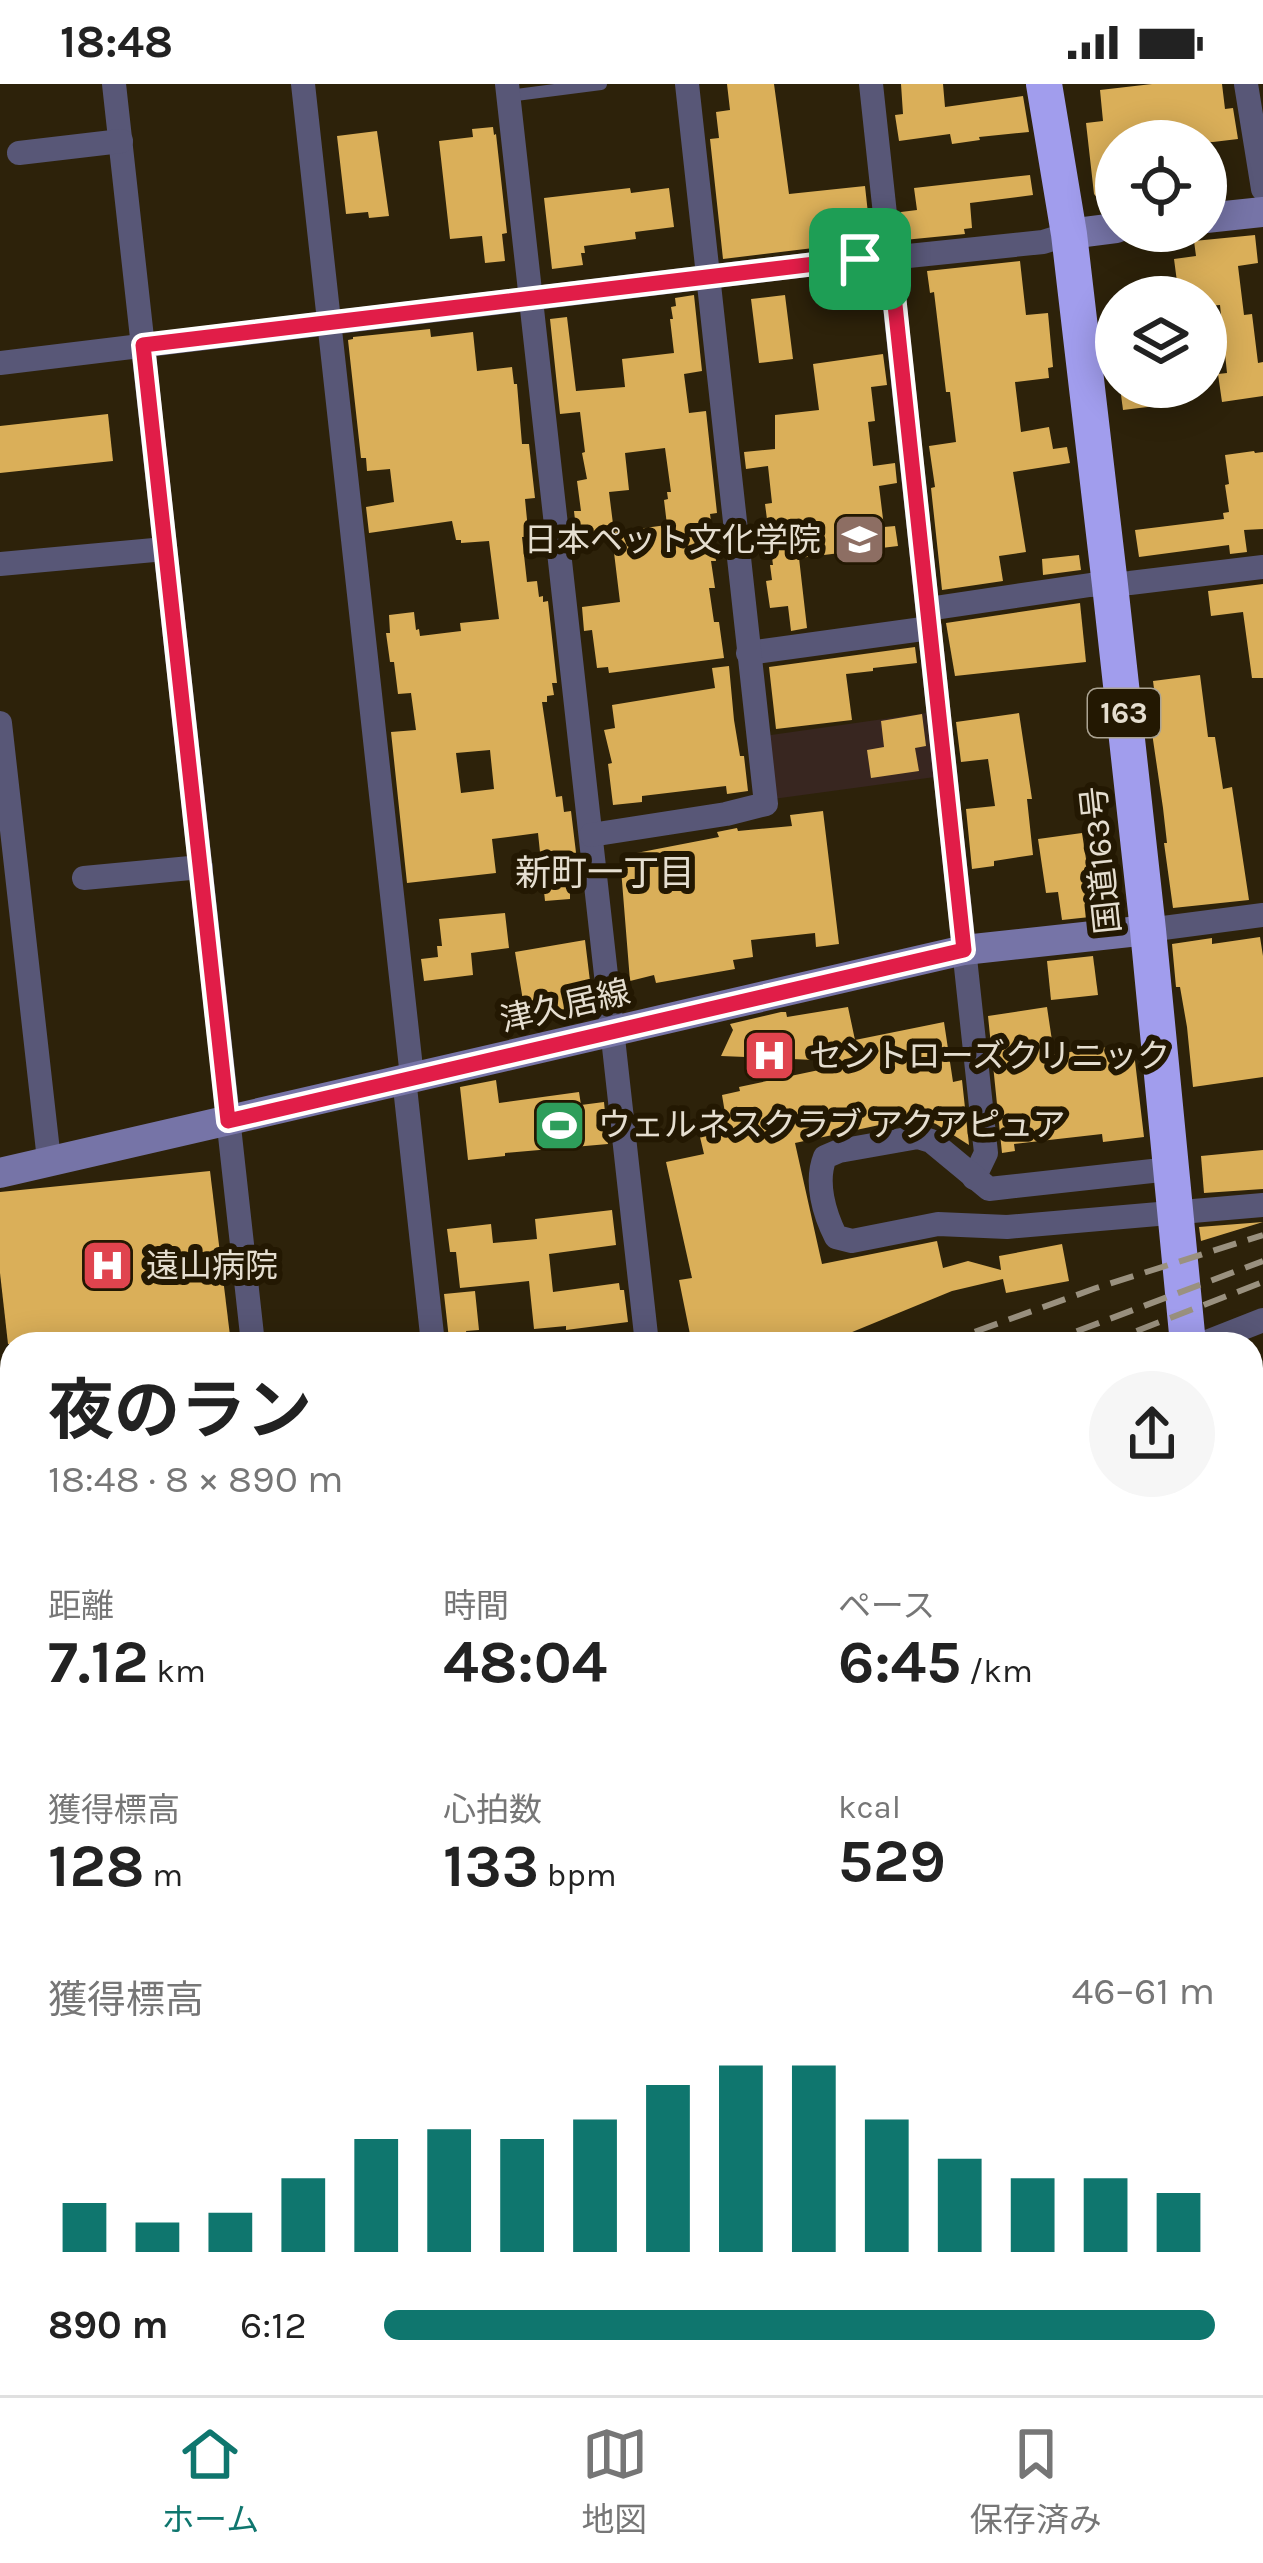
<!DOCTYPE html>
<html lang="ja">
<meta charset="utf-8">
<style>
body{margin:0;font-family:Karla,"Noto Sans JP",sans-serif;background:#f6f6f6;color:#222;height:100vh;display:flex;flex-direction:column;font-size:45px;white-space:nowrap}
*{box-sizing:border-box;margin:0}
p{font-size:39px;color:#767676}
.icon{flex:none;width:66px;height:66px;fill:none;stroke:currentColor;stroke-width:2;stroke-linecap:round;stroke-linejoin:round}
.map{position:relative;flex:1;overflow:hidden}
.drawer{position:absolute;left:0px;top:1248px;width:1263px;height:1065px;display:flex;flex-direction:column;background:#fff;border-radius:36px 36px 0 0;box-shadow:0 6px 30px #0003}
.drawer>*{flex:none}
.fabs{position:absolute;left:1095px;top:36px;display:grid;gap:24px}
.fabs a{display:grid;place-items:center;width:132px;height:132px;border-radius:50%;background:#fff;box-shadow:0 6px 30px #0003;font-size:60px}
.pin{position:absolute;display:grid;place-items:center;width:102px;height:102px;color:#fff;margin:-51px;border-radius:24px;box-shadow:0 6px 18px #0006}
.round{display:grid;place-items:center;flex:none;width:126px;height:126px;border-radius:63px;background:#f6f6f6}
.overview{display:flex;align-items:center;justify-content:space-between;height:204px;padding:0 48px}
h1{font-size:66px;font-weight:700;line-height:90px}
.metrics{display:grid;grid-template-columns:repeat(3,1fr);gap:18px;height:204px;padding:12px 48px}
.metrics div{display:grid;align-content:center}
.metrics b{font-size:60px;font-weight:700}
.metrics small{font-size:33px;font-weight:400}
.metrics p{font-size:33px}
.chart{height:336px;padding:24px 48px}
.chart p{display:flex;justify-content:space-between}
.chart svg{width:100%;height:216px;margin-top:12px;stroke:#0f766e;stroke-width:6}
ul{padding:0 48px;list-style:none;font-size:39px}
li{display:grid;grid-template-columns:192px 144px 1fr;align-items:center;height:90px}
li i{height:30px;border-radius:15px;background:#0f766e}
.status{display:flex;justify-content:space-between;align-items:center;height:84px;padding:0 60px;background:#fff;direction:ltr}
.status svg{height:33px;fill:currentColor}
.tab-bar{display:flex;justify-content:space-around;align-items:center;height:168px;border-top:3px solid #e0e0e0;background:#fff;font-size:33px;color:#767676}
.tab-bar a{display:grid;justify-items:center;gap:6px}
.tab-bar .current{color:#0f766e}
.map>svg:first-child{display:block}
.education{fill:#382620}
.water{fill:#001332}
.building{fill:#daaf59;fill-rule:evenodd}
.lines{fill:none;stroke-linecap:round;stroke-linejoin:round}
.lane{stroke:#585777;stroke-width:12}
.street{stroke:#585777;stroke-width:24}
.secondary{stroke:#7674a7;stroke-width:30}
.highway{stroke:#a19ded;stroke-width:36}
.rail{stroke:#9a917f;stroke-width:6;stroke-dasharray:24 12;stroke-linecap:butt}
.route-casing{stroke:#fff;stroke-width:24}
.route{stroke:#e11d48;stroke-width:15}
.labels{text-anchor:middle;dominant-baseline:central;stroke-width:12;stroke-linejoin:round;paint-order:stroke}
.shield{fill:#231802;stroke:#aba392;stroke-width:3}
.shield-label{font-size:30px;font-weight:bold;fill:#e5ded0}
.poi-label{font-size:33px;fill:#e5ded0;stroke:#231802;text-anchor:start}
.street-label{font-size:33px;fill:#e5ded0;stroke:#231802}
.neighbourhood-label{font-size:36px;fill:#e5ded0;stroke:#231802}
</style>
<div class="status"><b>18:48</b><svg viewBox="0 0 49 12"><path d="M0 12V9h3v3zM5 12V6h3v6zM10 12V3h3v9zM15 12V0h3v12zM26 1h20v11H26zM47 4h2v5h-2z"/></svg></div>
<div class="map">
<svg width="1263" height="2311" viewBox="0 0 1263 2311">
<rect width="100%" height="100%" fill="#2d220a"/>
<!-- education -->
<path class="education" d="M926,629L935,693L773,715L764,652Z"/>
<!-- water -->
<path class="water" d="M133,2301H209L210,2311H69Z"/>
<!-- building -->
<g class="building">
<path d="M727,0H774L789,110L865,102L871,157L723,175L710,55L719,54L716,28L730,26Z"/>
<path d="M901,0H943L945,23L1023,12L1029,48L979,53L980,56L952,60L950,50L899,57L895,31L903,30Z"/>
<path d="M1152,0H1222L1225,25L1233,24L1238,55L1213,58L1162,57L1158,53L1116,57V125L1107,126L1094,110L1086,39L1103,37L1100,6Z"/>
<path d="M493,43L494,51L496,50L507,149L502,150L505,177L485,179L482,152L450,155L439,57L473,53L472,45Z"/>
<path d="M377,47L389,132L369,134L368,128L346,130L337,52Z"/>
<path d="M1030,91L1033,111L970,119L972,144L964,145L965,150L904,156L901,128L917,126L914,104Z"/>
<path d="M630,104L631,109L669,104L674,143L635,148L636,155L584,162L585,169H581L583,181L552,185L544,114Z"/>
<path d="M1255,151L1258,179L1238,182L1244,231L1252,230L1258,279L1263,278V312L1222,318L1218,290L1227,289L1220,221L1206,222V213H1179L1174,175L1196,172L1194,157Z"/>
<path d="M1020,177L1026,231L1048,229L1053,283L1048,284L1049,294L1015,298L1021,348L1049,343L1053,365L1067,363L1070,379L1013,388L1026,468L999,472L1003,497L942,506L931,404L935,403L929,362L956,358L950,308H946L934,208L930,209L927,187Z"/>
<path d="M694,211L702,287L684,290L689,329L706,327L717,429L710,430L716,477H711L715,504H709L714,538H719L724,574L609,589L608,583L597,584L592,546L584,547L582,523L620,518L612,452L584,456L582,444L576,445L574,427H581L577,397L587,395L582,369L585,368L580,328L560,330L550,235L567,233L576,307L625,303L622,275L674,269L670,235H673L671,223L676,222L675,214ZM665,364L671,408H667L668,415L664,416L667,441L614,448L609,408L629,406L625,369Z"/>
<path d="M785,211L793,275L759,279L751,215Z"/>
<path d="M430,245L431,253L473,248L477,287L512,283L514,300H517L522,360H529L535,414L525,415L528,446H526V453H522L527,498L537,497L539,513L543,512V518L548,517L557,599H552L554,611L547,612V618H542L556,713L562,712L564,728L571,727L580,802L570,806V815L545,817L538,749L492,755L496,789L407,799L391,648L416,646L411,609L398,610L394,578H390L386,549H390L389,531L414,528L416,546L419,545L420,552L461,547L460,539L499,535L489,457L461,459V456H456L452,437L369,449L366,423L394,418L390,385L367,387L366,374H361L348,256L353,255V253ZM490,666L494,705L461,709L456,669Z"/>
<path d="M883,270L887,301L871,303L875,337L868,338L873,382L895,379L897,399L879,402L884,443L895,442L898,462L799,474L807,544L791,547L788,522L770,524L766,497L772,496L770,481H773L765,420L772,419L768,382L746,385L744,368L775,365V331L819,326L813,280Z"/>
<path d="M1120,303H1161L1164,321L1123,326Z"/>
<path d="M108,330L113,377L0,389V342Z"/>
<path d="M1254,367L1255,369L1263,368V445L1244,446L1247,468L1230,470L1229,461L1139,473L1135,446L1224,435L1223,429L1229,428L1225,401L1229,400L1225,371Z"/>
<path d="M1079,471L1081,486L1043,491L1042,475Z"/>
<path d="M1263,500V594H1252L1243,528L1211,532L1208,507Z"/>
<path d="M1080,519L1086,578L955,592L946,539Z"/>
<path d="M915,563L917,579L873,584V587L846,590L852,636L776,645L769,583Z"/>
<path d="M729,582L734,636L740,672H744L748,707L727,710L726,702L642,712V718L613,721L608,680L612,679L604,646L615,644L612,621L715,604L712,584Z"/>
<path d="M1200,591L1208,653H1215L1223,705L1232,703L1249,816L1173,824L1164,759H1167L1163,724L1151,642H1153L1150,621L1156,620L1153,597Z"/>
<path d="M1019,629L1032,715H1027L1033,771L994,777V782L972,785L966,725L995,722L988,675L961,678L956,638Z"/>
<path d="M922,630L926,662L915,664L919,687L871,694L867,666L884,663L881,637Z"/>
<path d="M823,727L839,860L816,863L815,849L751,856L753,873L733,876L735,885L656,899L654,891L630,897L621,785L627,783L626,771L719,753L717,748L737,744L738,747L792,742L790,731Z"/>
<path d="M1082,749L1086,775L1112,772L1118,830L1062,836L1058,808L1046,809L1038,755Z"/>
<path d="M505,829L509,864L471,869L473,891L424,897L421,875L438,873L437,862H442L439,835Z"/>
<path d="M1260,853L1263,872V993L1193,1003L1187,943L1180,903H1176L1172,860L1212,854V860Z"/>
<path d="M585,856L593,922L548,927L550,939L527,941L515,868Z"/>
<path d="M1093,872L1098,911L1051,916L1047,877Z"/>
<path d="M848,923L855,956L944,938L953,998L962,996L969,1061L936,1040L917,1033L795,1059L822,1180L937,1157L943,1184L968,1177L1001,1186L999,1172L1062,1160L1069,1197L1006,1209L1003,1195L952,1207L823,1260H803L802,1256L783,1260H692L679,1196L692,1194L666,1078L704,1070L696,1036L725,1029L722,1011L740,1007L739,1003L838,982V977L721,972L733,946L730,940L781,928H786L787,933Z"/>
<path d="M1047,923L1054,970L1133,960L1144,1053L1103,1058L1102,1050L1014,1060L1015,1067L1002,1069L988,932Z"/>
<path d="M496,996L499,1019L579,1008L581,1021L604,1018L608,1060L505,1069V1072L468,1076L460,1003Z"/>
<path d="M1263,1066V1105L1204,1109L1201,1072Z"/>
<path d="M210,1087L231,1260H8L0,1189V1108Z"/>
<path d="M612,1126L616,1161L549,1170L553,1208L619,1199L620,1206H624L628,1238L566,1246V1242L534,1245L529,1197L460,1204L456,1168H450L447,1145L491,1140L493,1159L537,1155L535,1135Z"/>
<path d="M1263,1138L1201,1157L1199,1143Z"/>
<path d="M475,1207L479,1246L466,1247L467,1253L449,1255L444,1210Z"/>
</g>
<g class="lines">
<!-- lane -->
<path class="lane" d="M508,12L601,0"/>
<!-- street -->
<g class="street">
<path d="M114,0L253,1260"/>
<path d="M303,0L412,993"/>
<path d="M507,0L647,1260"/>
<path d="M871,0L986,1069L974,1094"/>
<path d="M1246,0L1263,105"/>
<path d="M19,69L121,57"/>
<path d="M0,279L881,172L889,174L1043,158L1069,150"/>
<path d="M0,480L165,465"/>
<path d="M928,525L1090,501L1130,499L1263,483"/>
<path d="M748,569L930,544"/>
<path d="M0,639L49,1076"/>
<path d="M591,751L726,730L766,720L687,0"/>
<path d="M84,794L201,783"/>
<path d="M1148,846L1263,831"/>
<path d="M404,994L433,1260"/>
<path d="M1170,1085L989,1105L931,1057L918,1053L839,1067L825,1073C815,1098 824,1129 836,1153L852,1157L938,1140L1007,1143L1263,1121"/>
<path d="M1202,1260L1263,1236"/>
<path d="M1251,1569L1263,1567"/>
<path d="M0,1718L12,1711"/>
<path d="M0,1758L12,1760"/>
<path d="M1251,1803L1263,1801"/>
<path d="M0,1875L12,1873"/>
<path d="M1251,2028L1263,2026"/>
<path d="M1251,2233L1263,2231"/>
<path d="M516,2301L518,2311"/>
<path d="M332,2311L339,2301"/>
<path d="M823,2311L875,2301"/>
</g>
<!-- secondary -->
<g class="secondary">
<path d="M1206,134L1263,128"/>
<path d="M1069,150L1116,144"/>
<path d="M0,1089L964,866L1148,846"/>
<path d="M1251,1397L1263,1393"/>
</g>
<!-- highway -->
<g class="highway">
<path d="M1044,0L1069,150L1110,501L1148,846L1188,1260"/>
<path d="M1251,1634L1263,1709"/>
</g>
<!-- rail -->
<g class="rail">
<path d="M941,1260L1096,1204L1263,1151"/>
<path d="M1043,1260L1263,1177"/>
<path d="M1103,1260L1263,1198"/>
<path d="M0,1739L12,1732"/>
<path d="M0,1796L12,1788"/>
</g>
</g>
<g class="lines">
<defs>
<path id="route" d="M881,172L890,174L964,866L228,1037L143,261Z"/>
</defs>
<!-- route casing -->
<use href="#route" class="route-casing"/>
<!-- route -->
<use href="#route" class="route"/>
</g>
<!-- icons -->
<defs>
<symbol id="university-square" viewBox="-11 -11 22 22"><rect x="-9" y="-9" width="18" height="18" rx="4" fill="#8d6e63" stroke="#231802"/><path d="M0-5L7-2L0 1L-7-2ZM-4 1L0 2.5L4 1V4Q0 6-4 4Z" fill="#fff"/></symbol>
<symbol id="hospital-square" viewBox="-11 -11 22 22"><rect x="-9" y="-9" width="18" height="18" rx="4" fill="#e0444e" stroke="#231802"/><path d="M-5-5h3v3.5h4V-5h3V5h-3V1.5h-4V5h-3Z" fill="#fff"/></symbol>
<symbol id="stadium-square" viewBox="-11 -11 22 22"><rect x="-9" y="-9" width="18" height="18" rx="4" fill="#2e9e5b" stroke="#231802"/><path d="M0-5a6.5 5 0 1 0 0 10a6.5 5 0 1 0 0-10ZM-3.5-1.8h7v3.6h-7Z" fill="#fff"/></symbol>
</defs>
<g fill-rule="evenodd">
<use href="#university-square" x="830" y="426" width="59" height="59"/>
<use href="#hospital-square" x="740" y="942" width="59" height="59"/>
<use href="#stadium-square" x="530" y="1012" width="59" height="59"/>
<use href="#hospital-square" x="78" y="1152" width="59" height="59"/>
</g>
<g class="labels">
<!-- shield labels -->
<rect class="shield" x="1088" y="605" width="72" height="48" rx="9"/>
<g class="shield-label">
<text x="1124" y="629">163</text>
</g>
<!-- poi labels -->
<g class="poi-label">
<text x="821" y="456" text-anchor="end">日本ペット文化学院</text>
<text x="809" y="972">セントローズクリニック</text>
<text x="598" y="1041">ウェルネスクラブ アクアピュア</text>
<text x="146" y="1182">遠山病院</text>
</g>
<!-- street labels -->
<g class="street-label">
<text transform="translate(1101 776) rotate(-96)">国道163号</text>
<text transform="translate(565 922) rotate(-13)">津久居線</text>
</g>
<!-- neighbourhood labels -->
<g class="neighbourhood-label">
<text x="605" y="789">新町一丁目</text>
</g>
</g>
</svg>
<div class="fabs">
<a><svg class="icon" aria-label="locate" viewBox="0 0 24 24"><circle cx="12" cy="12" r="6"/><path d="M12 2v4M12 18v4M2 12h4M18 12h4"/></svg></a>
<a><svg class="icon" aria-label="layers" viewBox="0 0 24 24"><path d="M12 4l9 5-9 5-9-5zM3 14l9 5 9-5"/></svg></a>
</div>
<div class="pin" style="left:860px;top:175px;background:#1e9e55"><svg class="icon" aria-label="arrive" viewBox="0 0 24 24"><path d="M6 21V4h12l-3 4 3 4H6"/></svg></div>
<section class="drawer">
<div class="overview"><div><h1>夜のラン</h1><p>18:48 · 8 × 890 m</p></div><a class="round"><svg class="icon" aria-label="share" viewBox="0 0 24 24"><path d="M12 15V3M7 8l5-5 5 5M5 13v7h14v-7"/></svg></a></div>
<div class="metrics">
<div><p>距離</p><b>7.12<small> km</small></b></div>
<div><p>時間</p><b>48:04</b></div>
<div><p>ペース</p><b>6:45<small> /km</small></b></div>
</div>
<div class="metrics">
<div><p>獲得標高</p><b>128<small> m</small></b></div>
<div><p>心拍数</p><b>133<small> bpm</small></b></div>
<div><p>kcal</p><b>529</b></div>
</div>
<div class="chart"><p><span>獲得標高</span>46–61 m</p>
<svg viewBox="0 0 160 44" preserveAspectRatio="none"><path d="M5 44V34M15 44V38M25 44V36M35 44V29M45 44V21M55 44V19M65 44V21M75 44V17M85 44V10M95 44V6M105 44V6M115 44V17M125 44V25M135 44V29M145 44V29M155 44V32"/></svg>
</div>
<ul>
<li><b>890 m</b>6:12<i style="width:100%"></i></li>
</ul>
</section>
</div>
<nav class="tab-bar">
<a class="current"><svg class="icon" aria-label="home" viewBox="0 0 24 24"><path d="M3 11l9-7 9 7M6 9v11h12V9"/></svg>ホーム</a>
<a><svg class="icon" aria-label="map" viewBox="0 0 24 24"><path d="M3 6l6-2 6 2 6-2v14l-6 2-6-2-6 2zM9 4v14M15 6v14"/></svg>地図</a>
<a><svg class="icon" aria-label="saved" viewBox="0 0 24 24"><path d="M7 4h10v16l-5-4-5 4z"/></svg>保存済み</a>
</nav>
